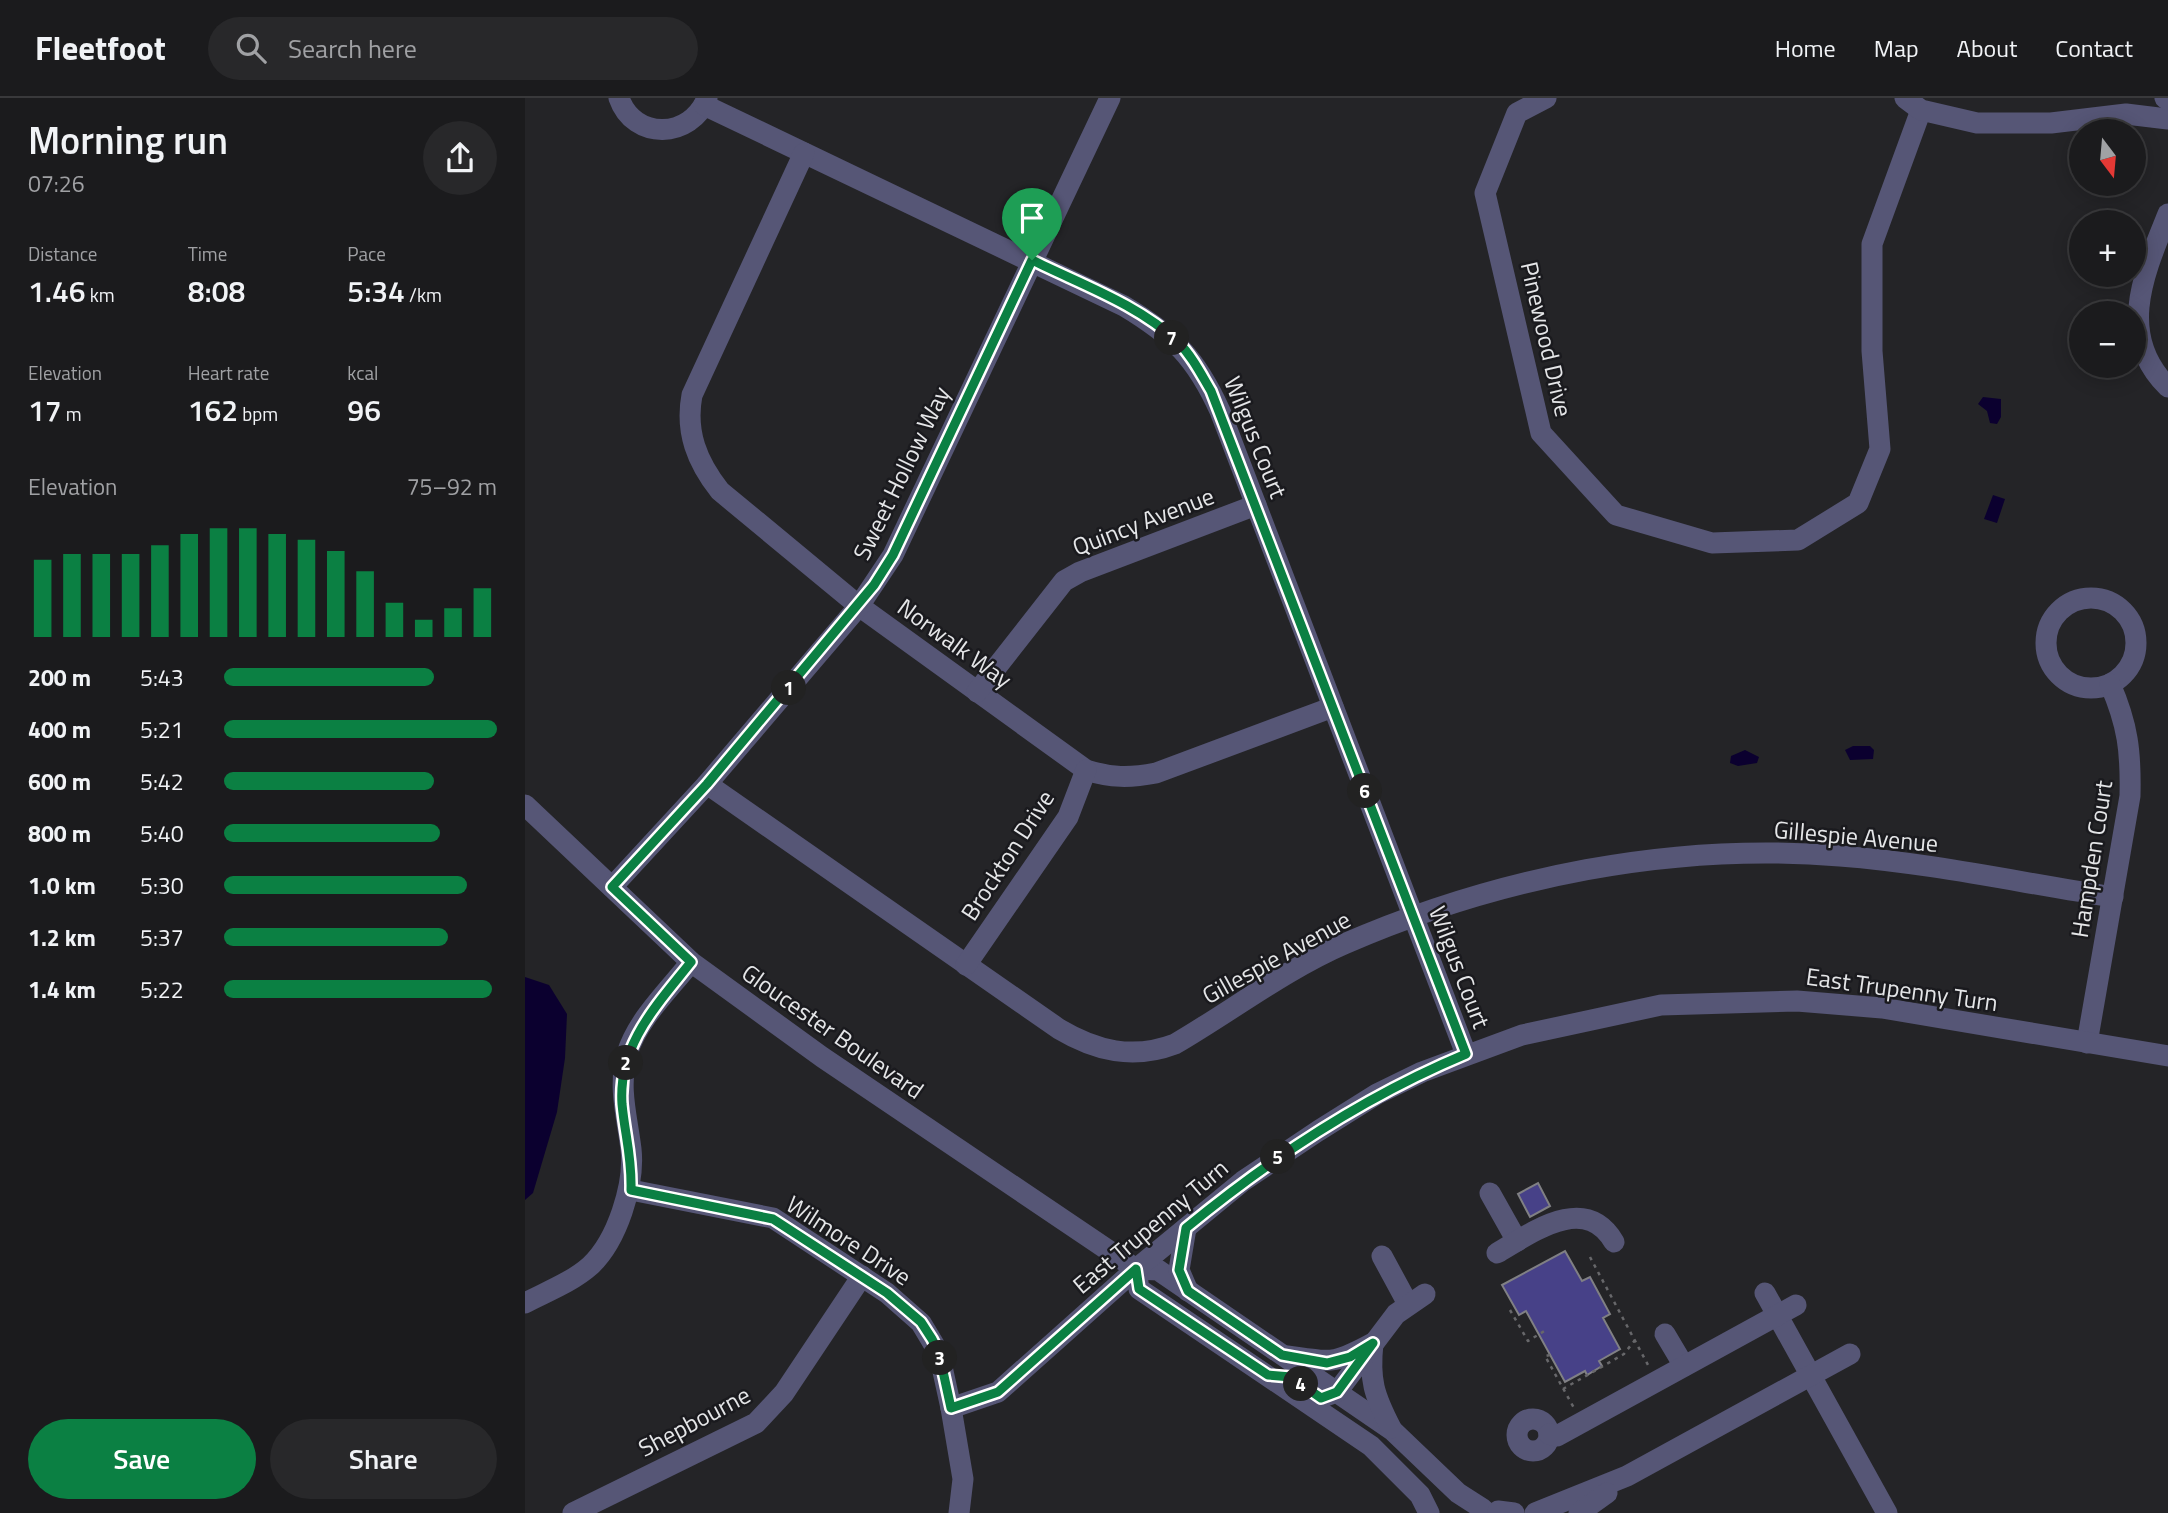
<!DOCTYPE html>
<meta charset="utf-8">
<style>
body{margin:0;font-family:"Titillium Web",sans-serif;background:#28282a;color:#f1f3f6;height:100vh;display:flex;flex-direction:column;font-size:26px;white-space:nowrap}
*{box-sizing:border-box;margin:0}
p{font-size:23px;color:#a0a1a4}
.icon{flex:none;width:38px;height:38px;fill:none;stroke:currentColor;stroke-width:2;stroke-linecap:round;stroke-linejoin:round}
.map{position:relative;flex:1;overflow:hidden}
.panel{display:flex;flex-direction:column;background:#1b1b1d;width:525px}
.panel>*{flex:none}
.needle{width:46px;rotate:164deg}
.controls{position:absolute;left:1544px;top:21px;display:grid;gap:14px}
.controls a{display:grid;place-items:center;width:77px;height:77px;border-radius:50%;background:#1b1b1d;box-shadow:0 4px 18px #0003,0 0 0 2px #39393b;font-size:35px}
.pin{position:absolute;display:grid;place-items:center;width:60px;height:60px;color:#fff;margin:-72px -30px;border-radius:50% 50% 50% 0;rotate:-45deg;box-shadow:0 0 7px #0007}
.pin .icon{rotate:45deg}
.km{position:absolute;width:35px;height:35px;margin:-18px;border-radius:50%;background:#222;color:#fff;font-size:19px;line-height:35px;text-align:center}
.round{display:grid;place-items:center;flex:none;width:74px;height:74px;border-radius:37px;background:#28282a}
.headline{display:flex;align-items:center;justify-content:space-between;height:119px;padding:0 28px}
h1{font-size:38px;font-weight:600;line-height:52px}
.metrics{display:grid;grid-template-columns:repeat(3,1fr);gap:10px;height:119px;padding:7px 28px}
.metrics div{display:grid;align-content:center}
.metrics b{font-size:30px;font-weight:600}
.metrics small{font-size:19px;font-weight:400}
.metrics p{font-size:19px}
.chart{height:196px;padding:14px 28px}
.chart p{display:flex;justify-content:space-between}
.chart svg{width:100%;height:126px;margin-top:7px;stroke:#0b8043;stroke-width:6}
.primary-button{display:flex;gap:14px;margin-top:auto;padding:14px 28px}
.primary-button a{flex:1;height:80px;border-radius:42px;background:#0b8043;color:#fff;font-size:28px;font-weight:600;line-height:80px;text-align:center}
.primary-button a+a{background:#28282a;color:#f1f3f6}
ul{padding:0 28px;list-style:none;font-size:23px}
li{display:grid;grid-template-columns:112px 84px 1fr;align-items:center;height:52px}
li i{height:18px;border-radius:9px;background:#0b8043}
header{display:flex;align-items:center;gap:42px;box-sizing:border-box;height:98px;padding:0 35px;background:#1b1b1d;border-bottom:2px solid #39393b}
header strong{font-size:33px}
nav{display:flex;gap:38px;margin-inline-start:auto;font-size:24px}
.search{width:490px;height:63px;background:#28282a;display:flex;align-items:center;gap:18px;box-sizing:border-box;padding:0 24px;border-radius:38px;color:#a0a1a4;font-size:26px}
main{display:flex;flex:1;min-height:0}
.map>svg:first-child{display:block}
.water{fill:#0b002f}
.building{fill:#474188;stroke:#808084;stroke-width:2}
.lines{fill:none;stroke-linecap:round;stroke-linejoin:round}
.path{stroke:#67676a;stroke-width:2.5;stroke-dasharray:3.5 5;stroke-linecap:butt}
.minor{stroke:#565676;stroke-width:21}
.route-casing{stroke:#fff;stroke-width:14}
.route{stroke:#0b8043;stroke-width:9}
.labels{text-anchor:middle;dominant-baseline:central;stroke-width:5;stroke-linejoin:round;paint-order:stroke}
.street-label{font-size:24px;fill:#e5e6e8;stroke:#1a1a1e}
</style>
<header>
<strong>Fleetfoot</strong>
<div class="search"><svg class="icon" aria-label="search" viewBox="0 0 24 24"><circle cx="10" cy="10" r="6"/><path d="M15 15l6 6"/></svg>Search here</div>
<nav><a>Home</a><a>Map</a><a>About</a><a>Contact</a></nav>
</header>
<main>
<section class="panel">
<div class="headline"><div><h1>Morning run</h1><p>07:26</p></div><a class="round"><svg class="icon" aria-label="share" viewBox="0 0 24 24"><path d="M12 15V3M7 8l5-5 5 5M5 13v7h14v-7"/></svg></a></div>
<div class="metrics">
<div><p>Distance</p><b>1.46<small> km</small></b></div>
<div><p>Time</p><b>8:08</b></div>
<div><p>Pace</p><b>5:34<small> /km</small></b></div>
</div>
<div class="metrics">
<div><p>Elevation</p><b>17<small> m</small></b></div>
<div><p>Heart rate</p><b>162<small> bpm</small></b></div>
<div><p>kcal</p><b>96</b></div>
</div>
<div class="chart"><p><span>Elevation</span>75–92 m</p>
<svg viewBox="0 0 160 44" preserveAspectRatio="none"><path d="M5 44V17M15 44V15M25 44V15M35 44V15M45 44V12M55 44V8M65 44V6M75 44V6M85 44V8M95 44V10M105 44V14M115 44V21M125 44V32M135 44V38M145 44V34M155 44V27"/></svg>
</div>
<ul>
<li><b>200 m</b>5:43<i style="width:77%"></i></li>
<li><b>400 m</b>5:21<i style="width:100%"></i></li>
<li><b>600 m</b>5:42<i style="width:77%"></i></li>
<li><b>800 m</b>5:40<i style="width:79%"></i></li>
<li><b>1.0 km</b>5:30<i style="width:89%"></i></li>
<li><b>1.2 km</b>5:37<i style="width:82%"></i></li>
<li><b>1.4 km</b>5:22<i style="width:98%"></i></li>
</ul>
<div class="primary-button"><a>Save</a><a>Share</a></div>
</section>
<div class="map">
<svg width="1643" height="1415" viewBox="0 0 1643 1415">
<rect width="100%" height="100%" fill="#242427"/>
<!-- water -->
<g class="water">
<path d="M1458,299L1476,301V319L1472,326L1465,325L1462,313L1453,306Z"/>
<path d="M1468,397L1480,401L1472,425L1459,421Z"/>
<path d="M1328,648H1345L1349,652L1348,661L1325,662L1320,652Z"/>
<path d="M1220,652L1234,659L1232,665L1213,668L1205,665L1206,658Z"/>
<path d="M0,879L24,887L42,916L40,960L32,1014L8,1095L0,1102Z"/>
</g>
<!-- building -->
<g class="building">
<path d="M1013,1085L1025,1108L1005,1119L993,1096Z"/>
<path d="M1040,1153L1057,1183L1065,1179L1085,1216L1078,1220L1095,1251L1074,1263L1077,1268L1062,1277L1060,1273L1040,1284L1001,1213L994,1217L977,1187Z"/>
</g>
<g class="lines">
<!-- path -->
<g class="path">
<path d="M1065,1159L1123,1267"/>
<path d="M985,1212L1003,1243L1021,1232"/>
<path d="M1025,1257L1020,1258L1049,1310"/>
<path d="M1038,1291L1099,1256L1110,1242"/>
</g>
<!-- minor -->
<g class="minor">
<path d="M94,0C109,43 166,41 182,0"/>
<path d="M1021,0L992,15L960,95L1016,335L1091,417L1187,445L1273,442L1333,405L1355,351L1347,253V146L1396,12"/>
<path d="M1380,0L1396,12L1452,25H1526L1601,16L1643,21"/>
<path d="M1640,0L1643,2"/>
<path d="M179,7L599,208C649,238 671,260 695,313L941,956"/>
<path d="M279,55L167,297C160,334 172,364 195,393L334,508L561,672C586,680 605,680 631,675L808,609"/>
<path d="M1643,116C1620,173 1590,237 1643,289"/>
<circle cx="1566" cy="545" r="45"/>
<path d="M452,594L539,483L555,474L731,407"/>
<path d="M182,686L534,931C571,953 608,962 650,946C705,914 761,871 819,846C973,779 1147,744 1315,758C1406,765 1497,785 1588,799"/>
<path d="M0,707L166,864L297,959L611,1171L633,1172L867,1332L933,1395L958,1411"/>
<path d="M87,789L182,686L334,508L368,457L585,0"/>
<path d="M441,867L543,719L561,672"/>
<path d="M1562,945L1605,698C1606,654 1603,627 1585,586"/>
<path d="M106,1092L248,1120L362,1195L396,1225L414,1255L426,1310L438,1381L434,1415"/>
<path d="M965,1095L992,1143"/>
<path d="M661,1130L654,1172L663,1193"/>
<path d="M972,1155C1008,1134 1060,1095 1089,1144"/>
<path d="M857,1158L883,1206"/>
<path d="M611,1171L614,1191L846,1348L895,1397L904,1415"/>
<path d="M1240,1195L1362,1415"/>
<path d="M0,1205C21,1194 47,1184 65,1168C92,1143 110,1087 106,1051C102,1018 93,990 102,956C112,922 144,892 166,864"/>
<path d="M1140,1236L1159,1268"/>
<path d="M762,1258C808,1264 807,1267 848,1245C844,1282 849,1297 866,1330"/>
<path d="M801,1298L812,1294L871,1216L900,1196"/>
<path d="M426,1310L473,1294L611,1171L718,1083L793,1033L852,996L897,974L997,937L1136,907L1272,903L1357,910L1643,958"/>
<circle cx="1008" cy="1337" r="16"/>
<path d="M1024,1336L1032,1338L1271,1207"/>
<path d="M973,1413L989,1415"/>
<path d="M48,1415L231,1325L259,1295L337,1178"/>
<path d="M1010,1415L1102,1378L1325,1256"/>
<path d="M1054,1415L1082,1395"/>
</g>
</g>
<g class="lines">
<defs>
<path id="route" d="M507,162C555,186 613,206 653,244C667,258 676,276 686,293L941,956C838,999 747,1059 661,1130L654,1172L663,1193L757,1257L802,1265L825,1259L848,1245L812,1294L796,1300L766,1279L743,1277L614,1191L611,1171L473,1294L426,1310L414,1255L407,1241L396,1224L362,1195L248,1121L106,1092C107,1058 100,1038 97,1006C93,947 131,908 166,864L87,789L182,686L349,487L368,457Z"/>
</defs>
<!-- route casing -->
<use href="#route" class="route-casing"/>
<!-- route -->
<use href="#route" class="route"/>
</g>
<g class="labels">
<!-- street labels -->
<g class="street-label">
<text transform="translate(1022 241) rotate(77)">Pinewood Drive</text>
<text transform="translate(731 339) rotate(68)">Wilgus Court</text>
<text transform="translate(376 375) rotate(-64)">Sweet Hollow Way</text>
<text transform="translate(618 423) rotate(-21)">Quincy Avenue</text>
<text transform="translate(430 545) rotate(36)">Norwalk Way</text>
<text transform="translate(1331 738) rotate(5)">Gillespie Avenue</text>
<text transform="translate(482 757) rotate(-57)">Brockton Drive</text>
<text transform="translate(1566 761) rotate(-81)">Hampden Court</text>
<text transform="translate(751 859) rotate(-29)">Gillespie Avenue</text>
<text transform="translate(935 869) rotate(69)">Wilgus Court</text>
<text transform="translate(1377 891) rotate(8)">East Trupenny Turn</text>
<text transform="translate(308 933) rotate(35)">Gloucester Boulevard</text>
<text transform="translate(625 1128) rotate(-40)">East Trupenny Turn</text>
<text transform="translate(324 1142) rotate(33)">Wilmore Drive</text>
<text transform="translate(169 1323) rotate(-28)">Shepbourne</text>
</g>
</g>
</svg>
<div class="controls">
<a><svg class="needle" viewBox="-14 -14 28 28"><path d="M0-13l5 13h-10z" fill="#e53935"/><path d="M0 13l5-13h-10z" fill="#a0a1a4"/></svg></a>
<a>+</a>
<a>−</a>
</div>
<div class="pin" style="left:507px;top:162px;background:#1e9e55"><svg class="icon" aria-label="arrive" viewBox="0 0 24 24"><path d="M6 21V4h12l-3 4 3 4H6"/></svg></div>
<b class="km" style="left:264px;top:590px">1</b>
<b class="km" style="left:101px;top:965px">2</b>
<b class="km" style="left:415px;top:1260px">3</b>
<b class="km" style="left:776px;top:1286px">4</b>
<b class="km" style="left:753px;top:1059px">5</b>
<b class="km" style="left:840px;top:693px">6</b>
<b class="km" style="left:647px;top:240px">7</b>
</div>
</main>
